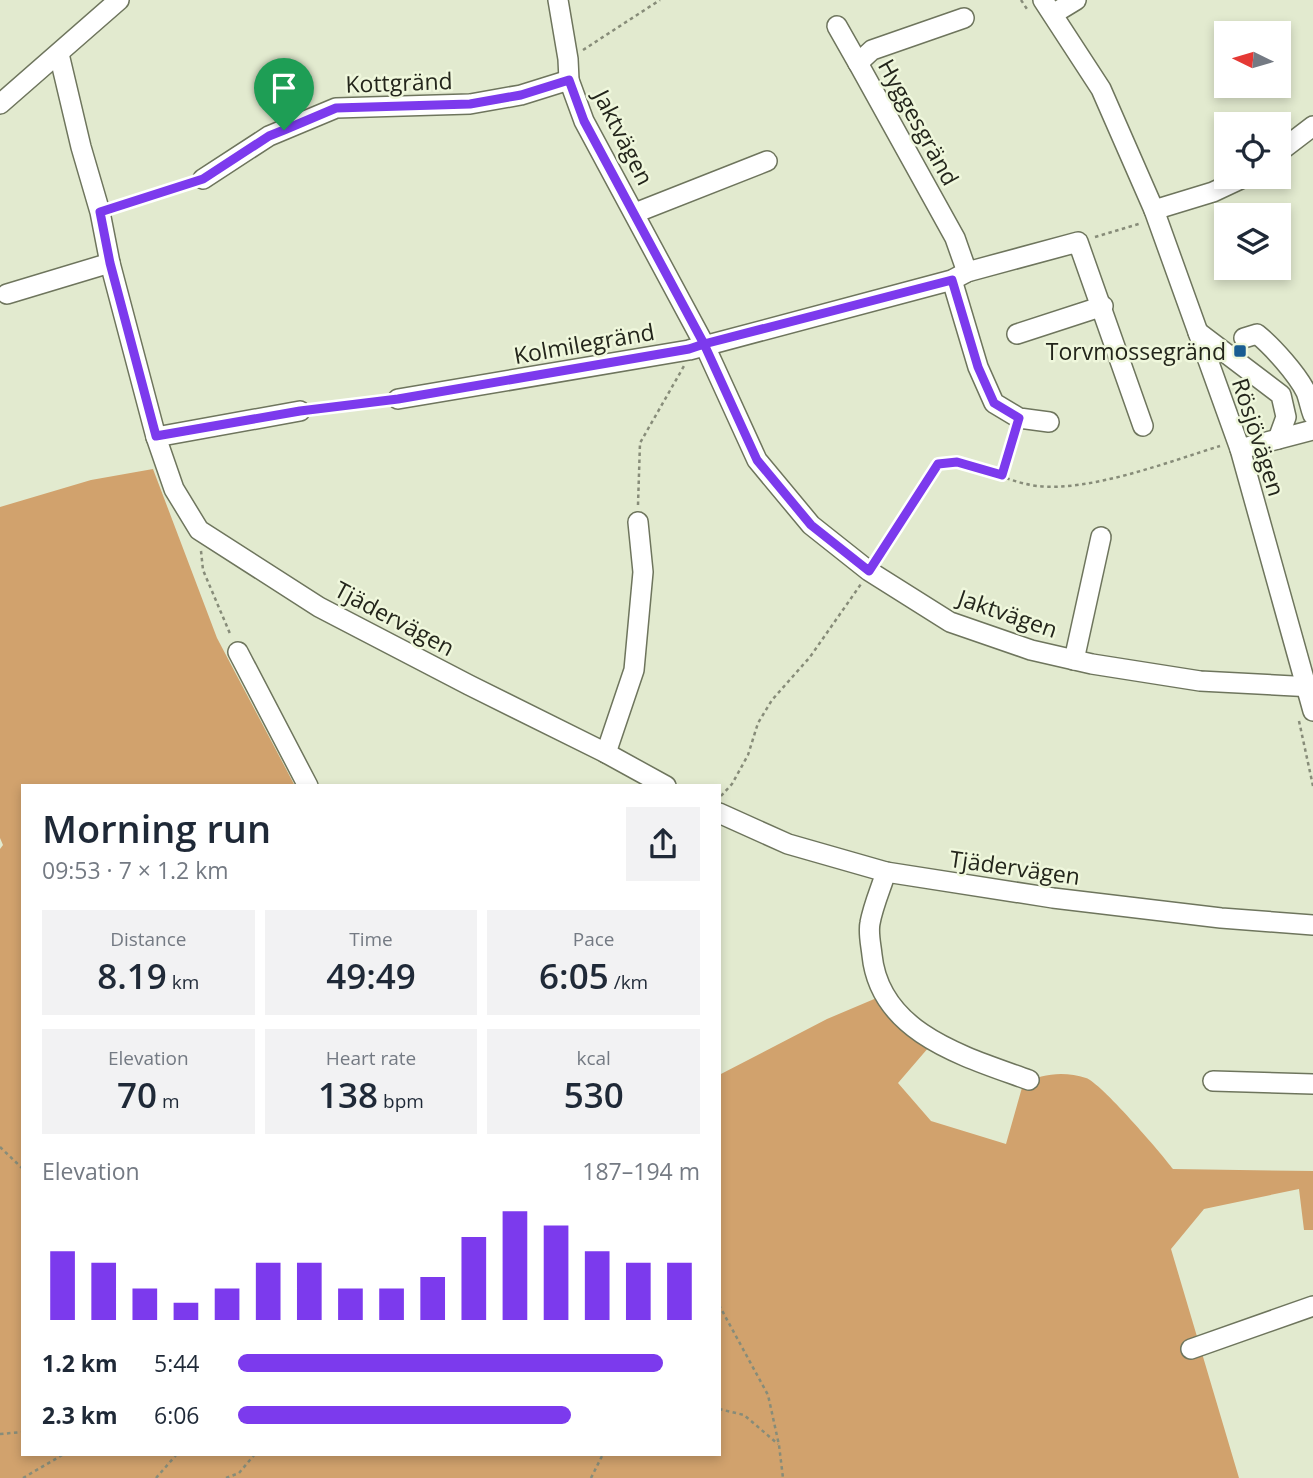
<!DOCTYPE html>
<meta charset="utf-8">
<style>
body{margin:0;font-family:"Open Sans",sans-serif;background:#f2f2f3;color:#1f2937;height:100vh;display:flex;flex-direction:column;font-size:26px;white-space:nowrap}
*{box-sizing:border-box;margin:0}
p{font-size:23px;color:#747a83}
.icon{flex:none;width:38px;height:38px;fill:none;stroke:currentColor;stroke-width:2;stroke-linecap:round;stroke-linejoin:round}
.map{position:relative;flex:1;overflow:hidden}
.side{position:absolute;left:21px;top:784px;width:700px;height:672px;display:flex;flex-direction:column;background:#fff;border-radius:0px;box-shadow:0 4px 10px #0003}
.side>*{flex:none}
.needle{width:46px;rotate:275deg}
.tools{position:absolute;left:1214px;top:21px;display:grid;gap:14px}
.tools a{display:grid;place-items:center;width:77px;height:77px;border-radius:0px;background:#fff;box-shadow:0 4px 10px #0003;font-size:35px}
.pin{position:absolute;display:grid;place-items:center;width:60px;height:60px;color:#fff;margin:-72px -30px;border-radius:50% 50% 50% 0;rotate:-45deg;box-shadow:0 0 7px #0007}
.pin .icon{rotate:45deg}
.round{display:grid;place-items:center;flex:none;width:74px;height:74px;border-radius:0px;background:#f2f2f3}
.overview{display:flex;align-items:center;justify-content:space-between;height:119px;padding:0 21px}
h1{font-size:38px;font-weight:600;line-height:52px}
.figures{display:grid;grid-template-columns:repeat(3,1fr);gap:10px;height:119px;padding:7px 21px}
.figures div{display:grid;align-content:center;border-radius:0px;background:#f2f2f3;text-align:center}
.figures b{font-size:35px;font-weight:600}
.figures small{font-size:19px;font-weight:400}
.figures p{font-size:19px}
.chart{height:196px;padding:14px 21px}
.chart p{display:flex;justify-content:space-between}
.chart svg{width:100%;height:126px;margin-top:7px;stroke:#7c3aed;stroke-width:6}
ul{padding:0 21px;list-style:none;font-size:23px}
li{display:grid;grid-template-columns:112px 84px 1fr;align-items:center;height:52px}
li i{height:18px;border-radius:9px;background:#7c3aed}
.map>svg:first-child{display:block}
.forest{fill:#d1a26d}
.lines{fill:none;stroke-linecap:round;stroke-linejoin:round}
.minor-casing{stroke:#6e755d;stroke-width:22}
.path{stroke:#878c79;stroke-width:2.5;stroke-dasharray:3.5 3.5;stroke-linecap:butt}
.minor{stroke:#fff;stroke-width:19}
.route-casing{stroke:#fff;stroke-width:14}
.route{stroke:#7c3aed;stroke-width:9}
.poi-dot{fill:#195d92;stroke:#eff7dc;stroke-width:2.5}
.labels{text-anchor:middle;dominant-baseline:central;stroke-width:5;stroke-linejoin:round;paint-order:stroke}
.street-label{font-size:23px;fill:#23251b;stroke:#eff7dc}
.poi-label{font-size:23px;fill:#23251b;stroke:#eff7dc;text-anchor:end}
</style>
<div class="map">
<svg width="1313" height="1478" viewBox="0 0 1313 1478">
<rect width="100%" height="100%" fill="#e2eacf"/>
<!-- forest -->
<path class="forest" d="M153,469L217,638L295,786H23V1454H719V1075L827,1019L879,997L929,1047L898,1083L931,1121L1006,1144L1023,1084C1042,1073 1065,1071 1086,1078C1100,1082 1162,1154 1173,1169L1313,1171V1230H1304L1299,1189L1204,1209L1171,1249L1239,1478H0V849L3,845L0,838V507L91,480Z"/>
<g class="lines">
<defs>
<g id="minor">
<path d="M558,0L568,59L569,80L584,121L704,344L757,460L811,525L869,571L950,622L1031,650L1092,664L1200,681L1313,687"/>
<path d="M1043,0L1101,89L1154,210L1240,449L1313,711"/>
<path d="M1053,14L1076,0"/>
<path d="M964,18L872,50L858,63L955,238L967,272"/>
<path d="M837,26L858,63"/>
<path d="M59,54L81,147L100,212L110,263L156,437L174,489L199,530L319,607L469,685L606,753L666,786"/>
<path d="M0,104L119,0"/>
<path d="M1279,152L1313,126"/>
<path d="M203,179L269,136L336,108L470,104L521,95L569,80"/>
<path d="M1154,210L1213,192L1245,177"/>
<path d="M635,213L767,161"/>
<path d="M952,280L978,367L994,403L1019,418L1049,422"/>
<path d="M7,294L110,263"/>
<path d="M1198,332L1281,395L1286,417L1278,439"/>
<path d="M1017,334L1103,306"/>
<path d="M1244,338L1257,334C1273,347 1297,374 1306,392C1309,400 1310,407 1313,415"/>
<path d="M398,399L689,350L952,280L967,272L1078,242L1143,426"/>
<path d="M156,437L300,411"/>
<path d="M1240,449L1313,430"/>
<path d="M238,652L308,786"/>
<path d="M1074,660L1101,537"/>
<path d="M606,753L634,670L643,572L638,522"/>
<path d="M719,813L788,844L886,872L1053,898L1221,918L1313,925"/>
<path d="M886,872C881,888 873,906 870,923C868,933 871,945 872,955C880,1034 966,1057 1029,1080"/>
<path d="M1213,1081L1313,1084"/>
<path d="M1191,1349L1313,1306"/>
</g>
</defs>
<!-- minor casing -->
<use href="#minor" class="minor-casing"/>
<!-- path -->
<g class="path">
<path d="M1021,0L1027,9"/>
<path d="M583,50L660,0"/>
<path d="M116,206L187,184"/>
<path d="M1095,237L1142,223"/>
<path d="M317,409L384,401"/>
<path d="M1002,475L1014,434"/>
<path d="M638,505L640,443L684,366"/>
<path d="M201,551L203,570L231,636"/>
<path d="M878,558L938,464C978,460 1000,481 1037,486C1090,492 1168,462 1220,446"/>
<path d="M1299,721L1313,786"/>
<path d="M721,796L732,784L748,755L758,723L772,700L810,657L861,584"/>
<path d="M0,1147L23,1169"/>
<path d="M719,1305L768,1395L779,1445L783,1478"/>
<path d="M719,1409L744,1415L778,1444"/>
<path d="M0,1434L23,1432"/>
<path d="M23,1478L64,1454"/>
<path d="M156,1478L177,1454"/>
<path d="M226,1478L239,1473L255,1454"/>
<path d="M591,1478L603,1454"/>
</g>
<!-- minor -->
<use href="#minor" class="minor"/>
</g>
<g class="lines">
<defs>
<path id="route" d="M284,130L269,136L203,179L100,212L110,263L156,436L300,411L398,399L689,349L704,344L757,460L811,525L869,571L938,464L957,462L1002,475L1019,418L994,403L978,367L952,280L704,344L584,121L569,80L521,95L470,104L336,108L284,130"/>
</defs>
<!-- route casing -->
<use href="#route" class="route-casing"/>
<!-- route -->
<use href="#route" class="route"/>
</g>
<!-- markers -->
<rect class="poi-dot" x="1233" y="344" width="14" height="14" rx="3.5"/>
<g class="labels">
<!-- street labels -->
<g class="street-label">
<text transform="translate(399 82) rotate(-2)">Kottgränd</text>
<text transform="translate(919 122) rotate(61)">Hyggesgränd</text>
<text transform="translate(624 137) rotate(63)">Jaktvägen</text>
<text transform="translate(584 343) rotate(-10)">Kolmilegränd</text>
<text transform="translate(1259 437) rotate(72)">Rösjövägen</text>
<text transform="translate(1008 613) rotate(19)">Jaktvägen</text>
<text transform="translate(395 618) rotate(28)">Tjädervägen</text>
<text transform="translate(1015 867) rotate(8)">Tjädervägen</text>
</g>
<!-- poi labels -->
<g class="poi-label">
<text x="1226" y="351">Torvmossegränd</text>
</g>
</g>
</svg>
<div class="tools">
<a><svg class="needle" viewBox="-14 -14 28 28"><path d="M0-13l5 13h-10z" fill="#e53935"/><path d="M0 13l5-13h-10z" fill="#747a83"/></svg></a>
<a><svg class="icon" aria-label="locate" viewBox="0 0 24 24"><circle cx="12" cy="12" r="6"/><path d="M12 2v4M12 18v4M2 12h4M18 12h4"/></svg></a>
<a><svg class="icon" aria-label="layers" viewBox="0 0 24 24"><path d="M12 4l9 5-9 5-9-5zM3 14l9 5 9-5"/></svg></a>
</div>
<div class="pin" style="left:284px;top:130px;background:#1e9e55"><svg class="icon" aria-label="arrive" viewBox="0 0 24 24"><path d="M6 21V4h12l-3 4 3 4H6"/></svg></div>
<section class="side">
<div class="overview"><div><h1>Morning run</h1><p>09:53 · 7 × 1.2 km</p></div><a class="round"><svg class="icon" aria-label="share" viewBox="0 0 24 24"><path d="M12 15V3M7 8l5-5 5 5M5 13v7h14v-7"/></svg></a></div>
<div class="figures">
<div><p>Distance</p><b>8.19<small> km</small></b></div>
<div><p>Time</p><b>49:49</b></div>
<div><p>Pace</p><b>6:05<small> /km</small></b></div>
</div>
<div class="figures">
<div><p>Elevation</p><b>70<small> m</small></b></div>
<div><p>Heart rate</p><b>138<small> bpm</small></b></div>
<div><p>kcal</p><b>530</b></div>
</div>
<div class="chart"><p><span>Elevation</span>187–194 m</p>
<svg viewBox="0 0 160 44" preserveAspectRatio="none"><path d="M5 44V20M15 44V24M25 44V33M35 44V38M45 44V33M55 44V24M65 44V24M75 44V33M85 44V33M95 44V29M105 44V15M115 44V6M125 44V11M135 44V20M145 44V24M155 44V24"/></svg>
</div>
<ul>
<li><b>1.2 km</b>5:44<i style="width:92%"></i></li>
<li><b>2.3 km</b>6:06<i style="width:72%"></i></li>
</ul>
</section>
</div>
